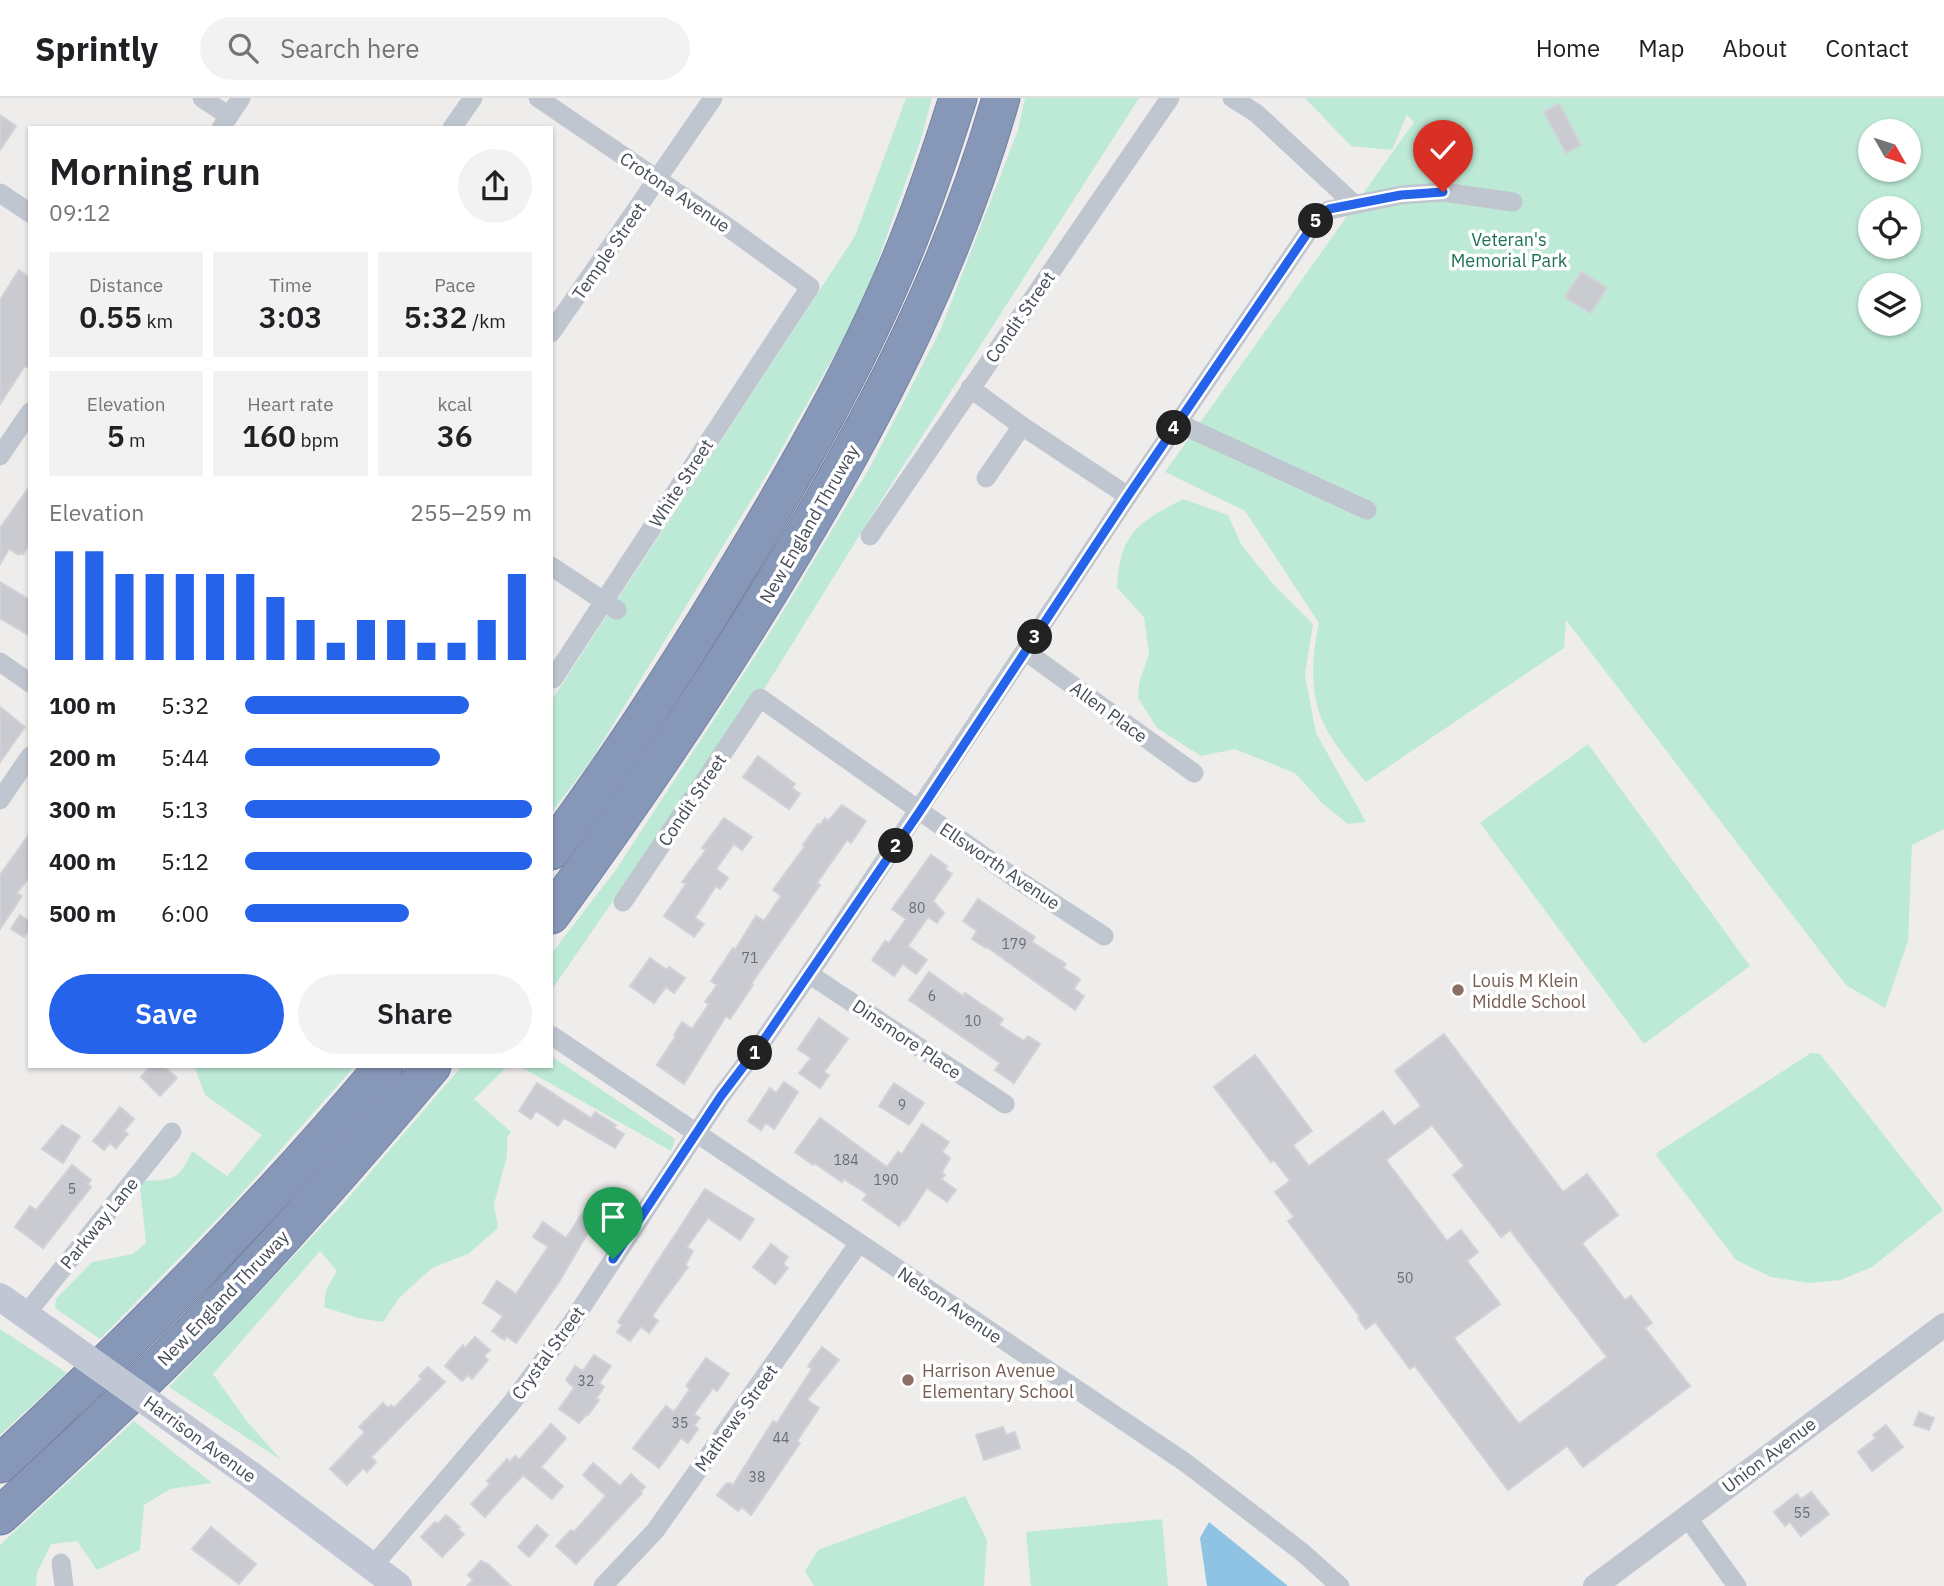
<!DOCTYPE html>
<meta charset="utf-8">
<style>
body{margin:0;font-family:"IBM Plex Sans",sans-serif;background:#f2f2f2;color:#202124;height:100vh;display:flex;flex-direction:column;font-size:26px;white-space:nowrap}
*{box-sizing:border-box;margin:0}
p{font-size:23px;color:#757577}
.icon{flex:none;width:38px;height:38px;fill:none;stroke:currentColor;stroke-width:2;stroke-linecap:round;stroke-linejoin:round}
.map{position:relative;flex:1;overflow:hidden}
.side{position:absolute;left:28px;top:28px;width:525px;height:942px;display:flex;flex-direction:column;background:#fff;border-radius:0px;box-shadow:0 2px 5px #0004}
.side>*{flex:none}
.needle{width:46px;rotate:129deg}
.tools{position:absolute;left:1858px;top:21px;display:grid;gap:14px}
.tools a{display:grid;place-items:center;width:63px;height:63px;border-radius:50%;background:#fff;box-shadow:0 2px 5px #0004;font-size:35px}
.pin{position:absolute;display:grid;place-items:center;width:60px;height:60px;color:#fff;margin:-72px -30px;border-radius:50% 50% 50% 0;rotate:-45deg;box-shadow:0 0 7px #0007}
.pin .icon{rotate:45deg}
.km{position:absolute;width:35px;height:35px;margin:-18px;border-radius:50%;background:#222;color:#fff;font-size:19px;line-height:35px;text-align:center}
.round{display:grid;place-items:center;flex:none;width:74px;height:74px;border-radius:37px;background:#f2f2f2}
.headline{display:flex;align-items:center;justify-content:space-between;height:119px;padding:0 21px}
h1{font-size:38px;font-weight:600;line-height:52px}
.stats{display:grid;grid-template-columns:repeat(3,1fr);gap:10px;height:119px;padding:7px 21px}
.stats div{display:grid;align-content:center;border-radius:0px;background:#f2f2f2;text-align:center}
.stats b{font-size:30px;font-weight:600}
.stats small{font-size:19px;font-weight:400}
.stats p{font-size:19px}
.chart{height:196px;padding:14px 21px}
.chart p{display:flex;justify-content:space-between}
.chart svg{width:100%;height:126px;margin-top:7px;stroke:#2563eb;stroke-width:6}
.action{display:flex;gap:14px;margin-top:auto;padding:14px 21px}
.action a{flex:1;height:80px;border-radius:42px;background:#2563eb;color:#fff;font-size:28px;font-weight:600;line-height:80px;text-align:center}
.action a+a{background:#f2f2f2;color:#202124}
ul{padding:0 21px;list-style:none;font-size:23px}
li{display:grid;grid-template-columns:112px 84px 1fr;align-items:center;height:52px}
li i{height:18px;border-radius:9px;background:#2563eb}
header{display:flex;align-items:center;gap:42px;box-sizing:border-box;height:98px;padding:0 35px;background:#fff;border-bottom:2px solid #e0e0e0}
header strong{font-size:33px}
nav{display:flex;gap:38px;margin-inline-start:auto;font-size:24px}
.search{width:490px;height:63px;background:#f2f2f2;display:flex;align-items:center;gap:18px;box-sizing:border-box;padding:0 24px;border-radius:38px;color:#757577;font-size:26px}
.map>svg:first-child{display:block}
.green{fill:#bdead6;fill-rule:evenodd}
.water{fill:#8ec3e3}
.building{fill:#cacad1;stroke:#d1d1d7;stroke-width:2;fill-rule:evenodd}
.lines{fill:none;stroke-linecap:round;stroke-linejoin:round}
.motorway-casing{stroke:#7382a3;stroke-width:39}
.minor{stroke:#c0c6d0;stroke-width:19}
.tertiary{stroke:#c0c6d0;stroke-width:24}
.secondary{stroke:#c0c6d4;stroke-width:28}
.motorway{stroke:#8797b8;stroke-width:37}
.secondary-bridge{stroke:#c0c6d4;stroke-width:28}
.route-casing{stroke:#fff;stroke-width:14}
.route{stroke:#2563eb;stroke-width:9}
.education-dot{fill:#8d6e63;stroke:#fff;stroke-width:2.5}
.labels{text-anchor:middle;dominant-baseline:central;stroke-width:7;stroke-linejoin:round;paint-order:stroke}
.number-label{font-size:14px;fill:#676c76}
.street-label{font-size:18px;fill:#464c58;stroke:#fff}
.park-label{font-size:18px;fill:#1e7257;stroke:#fff}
.education-label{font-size:18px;fill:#785e54;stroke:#fff;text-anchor:start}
</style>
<header>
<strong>Sprintly</strong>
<div class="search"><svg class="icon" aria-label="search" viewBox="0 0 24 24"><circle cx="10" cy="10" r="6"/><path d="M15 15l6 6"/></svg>Search here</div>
<nav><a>Home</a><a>Map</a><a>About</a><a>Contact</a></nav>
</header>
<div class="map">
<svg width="1944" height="1488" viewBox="0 0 1944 1488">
<rect width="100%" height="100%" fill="#efedec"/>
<!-- green -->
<g class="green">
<path d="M906,0H932L921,41L862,208L768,375L590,664L551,715V603L855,138Z"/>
<path d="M1025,0H1139L882,401L763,593L754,598L551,893V856L615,773L698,646L773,530L870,369L940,233L1018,32Z"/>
<path d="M1305,0H1944V731L1912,747L1908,843L1885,910L1846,887L1566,522L1564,550L1366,684C1352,668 1326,637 1320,617C1310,588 1312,555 1319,525L1245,413L1165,374L1414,24L1407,17L1392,52L1351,48ZM1871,33H1909V72H1871ZM1871,110H1909V149H1871ZM1871,187H1909V226H1871Z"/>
<path d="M1183,401L1228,417L1242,448L1274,487L1313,526L1305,577L1316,635L1366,724L1348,726L1322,705L1295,675L1235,651L1201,658L1157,630L1138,600L1139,585L1149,556L1144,519L1117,490C1120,435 1137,425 1183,401Z"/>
<path d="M1588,646L1750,868L1644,946L1480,725Z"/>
<path d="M1811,955L1820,956L1943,1112L1872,1169L1841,1182L1809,1185L1771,1179L1736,1162L1655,1056Z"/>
<path d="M551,958L675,1041L671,1053L519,968H551Z"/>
<path d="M194,968H355L233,1105L100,1241L55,1210L56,1201L92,1164L133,1156L146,1145L140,1088L143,1083C172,1082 180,1082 192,1053L227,1078L262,1037L205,997Z"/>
<path d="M462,968H508L474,1001L511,1034L507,1039V1058L494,1106L498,1130L468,1156L432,1170L399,1200L383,1224L358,1220L324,1209L326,1192L337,1173L320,1153L213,1276L246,1322L281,1362L169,1289L344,1105Z"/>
<path d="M0,1231L67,1275L0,1337Z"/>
<path d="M134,1323L212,1385L170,1391L144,1407L140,1452L97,1472L77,1443L51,1446L37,1475L36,1488H0V1447Z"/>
<path d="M965,1398L987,1442L984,1488H814L805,1473L818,1452Z"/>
<path d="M1162,1421L1168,1488H1031L1026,1434Z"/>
</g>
<!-- water -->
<path class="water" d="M1209,1424L1288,1488H1207L1200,1440Z"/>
<!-- building -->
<g class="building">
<path d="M1559,6L1581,47L1566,55L1544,14Z"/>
<path d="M0,17L16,28L0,52Z"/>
<path d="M1425,27L1446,42L1435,60L1413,46Z"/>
<path d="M19,172L30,180V271L25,268L0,306V202Z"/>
<path d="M1581,174L1607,190L1590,215L1565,199Z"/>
<path d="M30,388V446L23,456L21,455L19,457L9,451L0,466V430Z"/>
<path d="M0,484L30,502V538L0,520Z"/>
<path d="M0,609L25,629L0,664Z"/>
<path d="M758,658L795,686L792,690L800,696L789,711L743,679Z"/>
<path d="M842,707L866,723L851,745L847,742L817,785L820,787L751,886L753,887L730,921L726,918L684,986L657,967L676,938L674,937L682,924L692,931L709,906L705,904L717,887L711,883L733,850L735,852L756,818L764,823L781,798L773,792L805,748L803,747L818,726L820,727L825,720L828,723Z"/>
<path d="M724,720L752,739L742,752L734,746L716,771L728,780L720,791L716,788L695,820L704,826L694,839L664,818L686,786L682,784L706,752L702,750Z"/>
<path d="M30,735V778L17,795L22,798L0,831V777Z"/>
<path d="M931,757L947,768L945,771L952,776L933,803L944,815L937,825L928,819L908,848L927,862L916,876L903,866L894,878L872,862L885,843L889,845L906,821L892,811Z"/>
<path d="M978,801L1035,839L1032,844L1066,866L1063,870L1080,881L1074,891L1084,898L1075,912L987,849L986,850L972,841L977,833L963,823Z"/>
<path d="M20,817L30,824V831L24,839L11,831Z"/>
<path d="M650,860L667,872L669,869L685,880L674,895L666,889L654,905L630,888Z"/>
<path d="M929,874L963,898L965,895L1003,921L999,927L1024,943L1028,938L1040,946L1014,985L995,972L1000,965L909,902Z"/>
<path d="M819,920L848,941L824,974L829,977L820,990L799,975L811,960L798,951Z"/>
<path d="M1444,936L1563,1094L1587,1076L1618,1117L1582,1145L1625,1202L1631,1198L1652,1225L1645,1230L1690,1288L1583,1369L1567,1348L1508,1392L1415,1268L1410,1271L1375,1224L1366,1231L1358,1220L1360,1219L1288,1123L1294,1119L1275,1094L1290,1083L1274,1062L1271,1064L1214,989L1255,957L1312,1033L1293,1047L1309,1068L1383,1013L1394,1028L1421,1008L1395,973ZM1432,1027L1464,1068L1453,1077L1501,1139L1510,1132L1607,1259L1519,1326L1454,1240L1500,1206L1467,1163L1478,1154L1461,1132L1447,1143L1386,1062Z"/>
<path d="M151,968H163L177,980L160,998L141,979Z"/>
<path d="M784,984L798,994L774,1031L766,1025L761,1032L748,1023L770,990L776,995Z"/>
<path d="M537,985L591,1020L595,1014L616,1027L614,1030L624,1036L615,1050L564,1020L558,1028L536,1013L531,1021L519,1013Z"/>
<path d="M894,985L924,1005L909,1027L879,1008Z"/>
<path d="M120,1009L134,1021L124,1033L128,1036L116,1050L110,1045L104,1052L93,1043Z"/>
<path d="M820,1020L887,1069L898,1054L902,1056L922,1026L949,1044L942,1054L950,1060L942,1074L945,1077L941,1081L956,1092L947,1104L927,1090L905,1123L903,1122L899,1128L863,1102L867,1096L844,1081L842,1084L814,1065L813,1067L795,1054Z"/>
<path d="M62,1027L80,1038L63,1065L42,1051Z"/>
<path d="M72,1067L91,1082L88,1086L91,1089L43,1150L15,1129L30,1108L36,1112Z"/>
<path d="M705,1091L754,1121L740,1142L708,1120L687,1149L693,1153L685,1167L688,1169L652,1218L658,1223L649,1235L641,1229L630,1243L617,1234L622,1227L618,1224Z"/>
<path d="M596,1094L608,1101L602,1110L606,1112L596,1128L593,1126L559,1184L516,1245L506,1238L504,1242L492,1233L503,1218L483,1205L497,1183L516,1196L548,1149L533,1139L543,1124L566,1140Z"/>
<path d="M771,1146L788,1159L783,1166L788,1170L775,1186L753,1169Z"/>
<path d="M475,1239L490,1252L484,1258L488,1262L472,1281L468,1277L462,1283L445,1268L463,1247L465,1250Z"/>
<path d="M822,1249L839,1262L807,1302L819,1310L797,1343L800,1345L751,1417L742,1409L738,1413L717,1397L726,1386L730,1385L733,1387L773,1323L777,1325L812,1271L808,1268Z"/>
<path d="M594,1257L611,1268L599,1285L604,1289L596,1301L599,1302L588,1317L587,1316L579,1325L559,1311L574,1290L566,1282L575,1268L583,1273Z"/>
<path d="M706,1260L729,1276L717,1293L713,1290L694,1316L700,1320L694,1327L698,1331L688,1345L681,1340L659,1370L633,1350L666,1308L674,1314L690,1291L686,1288Z"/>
<path d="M428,1269L445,1284L371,1359L376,1364L367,1374L363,1370L347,1387L330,1371L365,1334L359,1329L383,1305L388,1310L391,1307L394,1310L422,1281L419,1278Z"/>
<path d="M1919,1314L1934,1320L1929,1332L1914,1327Z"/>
<path d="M551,1326L566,1340L541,1369L563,1388L552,1401L523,1377L485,1419L471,1406L490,1386L487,1383L507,1361L510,1364L515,1358L519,1362Z"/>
<path d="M1886,1327L1903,1349L1872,1373L1858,1354L1876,1340L1873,1337Z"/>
<path d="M1003,1329L1006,1337L1015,1334L1020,1350L984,1362L976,1337Z"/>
<path d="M593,1365L620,1388L631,1376L645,1389L640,1394L642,1395L576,1466L556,1448L571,1432L574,1434L606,1398L583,1377Z"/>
<path d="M1811,1394L1829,1416L1801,1438L1790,1424L1785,1428L1774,1414L1797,1396L1801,1401Z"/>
<path d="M446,1417L460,1429L458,1431L464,1436L442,1459L421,1439L435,1424L438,1426Z"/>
<path d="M537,1427L548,1437L529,1459L518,1449Z"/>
<path d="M211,1429L256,1466L239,1486L192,1451Z"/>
<path d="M481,1463L488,1466L511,1488H467L473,1482L468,1477Z"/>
</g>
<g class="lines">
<defs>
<g id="motorway">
<path d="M551,753C619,661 682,564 741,465C798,370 854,272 897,170C921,114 940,57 958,0"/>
<path d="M551,817C638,698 720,577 795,451C882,306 954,164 1001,0"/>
<path d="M0,1366C135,1240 265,1110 384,968"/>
<path d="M0,1418C79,1345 158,1272 232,1194C301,1121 367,1045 432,968"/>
</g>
</defs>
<!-- motorway casing -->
<use href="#motorway" class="motorway-casing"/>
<!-- minor -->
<g class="minor">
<path d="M202,0L229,18"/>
<path d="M538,0L722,125L810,189L553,581"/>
<path d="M1232,0L1256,15L1354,106"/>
<path d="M221,30L241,0"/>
<path d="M452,30L473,0"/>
<path d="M0,95L30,115"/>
<path d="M551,235L713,0"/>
<path d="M970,290L1022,328L1128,398"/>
<path d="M1178,325L1367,412"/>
<path d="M0,358L30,314"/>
<path d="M986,380L1022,328"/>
<path d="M870,438L1170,0"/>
<path d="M551,468L617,512"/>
<path d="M1025,553L1194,675"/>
<path d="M0,564L30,585"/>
<path d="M0,702L30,658"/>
<path d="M623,804L760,600L1015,780L1104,838"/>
<path d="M809,876L1005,1006"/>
<path d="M551,937L1186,1365L1302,1454L1340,1488"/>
<path d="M26,1216L172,1034"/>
<path d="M1687,1419L1737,1488"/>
<path d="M61,1465L64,1488"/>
<path d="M372,1469L510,1307L572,1224L721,998L765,940L809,876L1128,398L1315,124L1329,112L1401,97L1443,94L1513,104"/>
<path d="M603,1488L655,1433L859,1145"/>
</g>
<!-- tertiary -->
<path class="tertiary" d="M1595,1488L1944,1227"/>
<!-- secondary -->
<g class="secondary">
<path d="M0,1199L47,1232"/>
<path d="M183,1329L252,1378L398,1488"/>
</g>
<!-- motorway -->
<use href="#motorway" class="motorway"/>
<!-- secondary-bridge -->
<path class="secondary-bridge" d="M47,1232L183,1329"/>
</g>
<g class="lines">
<defs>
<path id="route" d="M613,1161L721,998L765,940L920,713L1128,398L1315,124L1329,111L1401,97L1443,94"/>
</defs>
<!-- route casing -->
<use href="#route" class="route-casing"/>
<!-- route -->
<use href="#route" class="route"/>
</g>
<!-- markers -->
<g class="education-dot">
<circle cx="1458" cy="892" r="7"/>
<circle cx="908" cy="1282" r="7"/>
</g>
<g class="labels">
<!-- number labels -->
<g class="number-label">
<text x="917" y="810">80</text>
<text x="1014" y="846">179</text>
<text x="750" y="860">71</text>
<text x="932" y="898">6</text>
<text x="973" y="923">10</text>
<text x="902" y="1007">9</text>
<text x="846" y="1062">184</text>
<text x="886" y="1082">190</text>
<text x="72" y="1091">5</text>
<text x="1405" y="1180">50</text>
<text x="586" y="1283">32</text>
<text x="680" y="1325">35</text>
<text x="781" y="1340">44</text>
<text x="757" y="1379">38</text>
<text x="1802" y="1415">55</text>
</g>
<!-- street labels -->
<g class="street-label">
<text transform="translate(675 94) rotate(34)">Crotona Avenue</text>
<text transform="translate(609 153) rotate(-55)">Temple Street</text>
<text transform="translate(1020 219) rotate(-55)">Condit Street</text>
<text transform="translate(681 385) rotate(-57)">White Street</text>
<text transform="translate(809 426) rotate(-60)">New England Thruway</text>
<text transform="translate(1109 614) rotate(36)">Allen Place</text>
<text transform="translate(692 702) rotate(-56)">Condit Street</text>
<text transform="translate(1000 768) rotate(34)">Ellsworth Avenue</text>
<text transform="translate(907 941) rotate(34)">Dinsmore Place</text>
<text transform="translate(99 1125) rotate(-51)">Parkway Lane</text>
<text transform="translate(223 1200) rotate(-46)">New England Thruway</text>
<text transform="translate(950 1207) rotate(34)">Nelson Avenue</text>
<text transform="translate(548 1255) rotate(-54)">Crystal Street</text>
<text transform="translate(736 1320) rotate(-54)">Mathews Street</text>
<text transform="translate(200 1341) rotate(36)">Harrison Avenue</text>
<text transform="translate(1769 1357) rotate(-37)">Union Avenue</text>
</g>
<!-- park labels -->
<g class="park-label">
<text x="1509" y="141">Veteran's<tspan x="1509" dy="21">Memorial Park</tspan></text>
</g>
<!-- education labels -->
<g class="education-label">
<text x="1472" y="882">Louis M Klein<tspan x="1472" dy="21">Middle School</tspan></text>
<text x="922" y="1272">Harrison Avenue<tspan x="922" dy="21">Elementary School</tspan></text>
</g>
</g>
</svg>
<div class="tools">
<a><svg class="needle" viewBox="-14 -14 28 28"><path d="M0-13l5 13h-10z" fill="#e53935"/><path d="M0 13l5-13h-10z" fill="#757577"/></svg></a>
<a><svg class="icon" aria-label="locate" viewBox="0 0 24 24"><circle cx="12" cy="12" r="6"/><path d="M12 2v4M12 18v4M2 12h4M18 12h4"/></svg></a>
<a><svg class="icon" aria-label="layers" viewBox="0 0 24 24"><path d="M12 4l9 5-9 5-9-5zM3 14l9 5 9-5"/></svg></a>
</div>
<div class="pin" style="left:613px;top:1161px;background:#1e9e55"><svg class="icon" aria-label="arrive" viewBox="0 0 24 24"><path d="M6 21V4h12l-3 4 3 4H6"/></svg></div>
<div class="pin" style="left:1443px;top:94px;background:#d93025"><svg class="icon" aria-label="check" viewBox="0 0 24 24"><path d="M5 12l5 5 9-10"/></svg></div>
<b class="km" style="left:755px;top:955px">1</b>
<b class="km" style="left:896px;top:748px">2</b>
<b class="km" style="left:1035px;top:539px">3</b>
<b class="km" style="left:1174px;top:330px">4</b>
<b class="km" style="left:1316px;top:123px">5</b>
<section class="side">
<div class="headline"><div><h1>Morning run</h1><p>09:12</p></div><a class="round"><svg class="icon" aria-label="share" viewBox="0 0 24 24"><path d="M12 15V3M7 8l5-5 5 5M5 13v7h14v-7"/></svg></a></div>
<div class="stats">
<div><p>Distance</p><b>0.55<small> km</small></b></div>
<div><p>Time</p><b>3:03</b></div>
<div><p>Pace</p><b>5:32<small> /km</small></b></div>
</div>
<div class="stats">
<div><p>Elevation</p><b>5<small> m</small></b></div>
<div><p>Heart rate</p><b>160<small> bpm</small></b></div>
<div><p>kcal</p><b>36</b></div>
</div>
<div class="chart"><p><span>Elevation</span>255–259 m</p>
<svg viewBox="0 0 160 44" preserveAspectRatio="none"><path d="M5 44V6M15 44V6M25 44V14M35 44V14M45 44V14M55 44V14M65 44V14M75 44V22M85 44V30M95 44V38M105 44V30M115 44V30M125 44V38M135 44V38M145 44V30M155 44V14"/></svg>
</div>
<ul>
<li><b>100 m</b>5:32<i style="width:78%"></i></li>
<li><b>200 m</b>5:44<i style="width:68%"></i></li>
<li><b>300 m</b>5:13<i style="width:100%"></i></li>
<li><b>400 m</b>5:12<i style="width:100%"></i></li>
<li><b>500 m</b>6:00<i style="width:57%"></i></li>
</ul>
<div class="action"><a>Save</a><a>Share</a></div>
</section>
</div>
